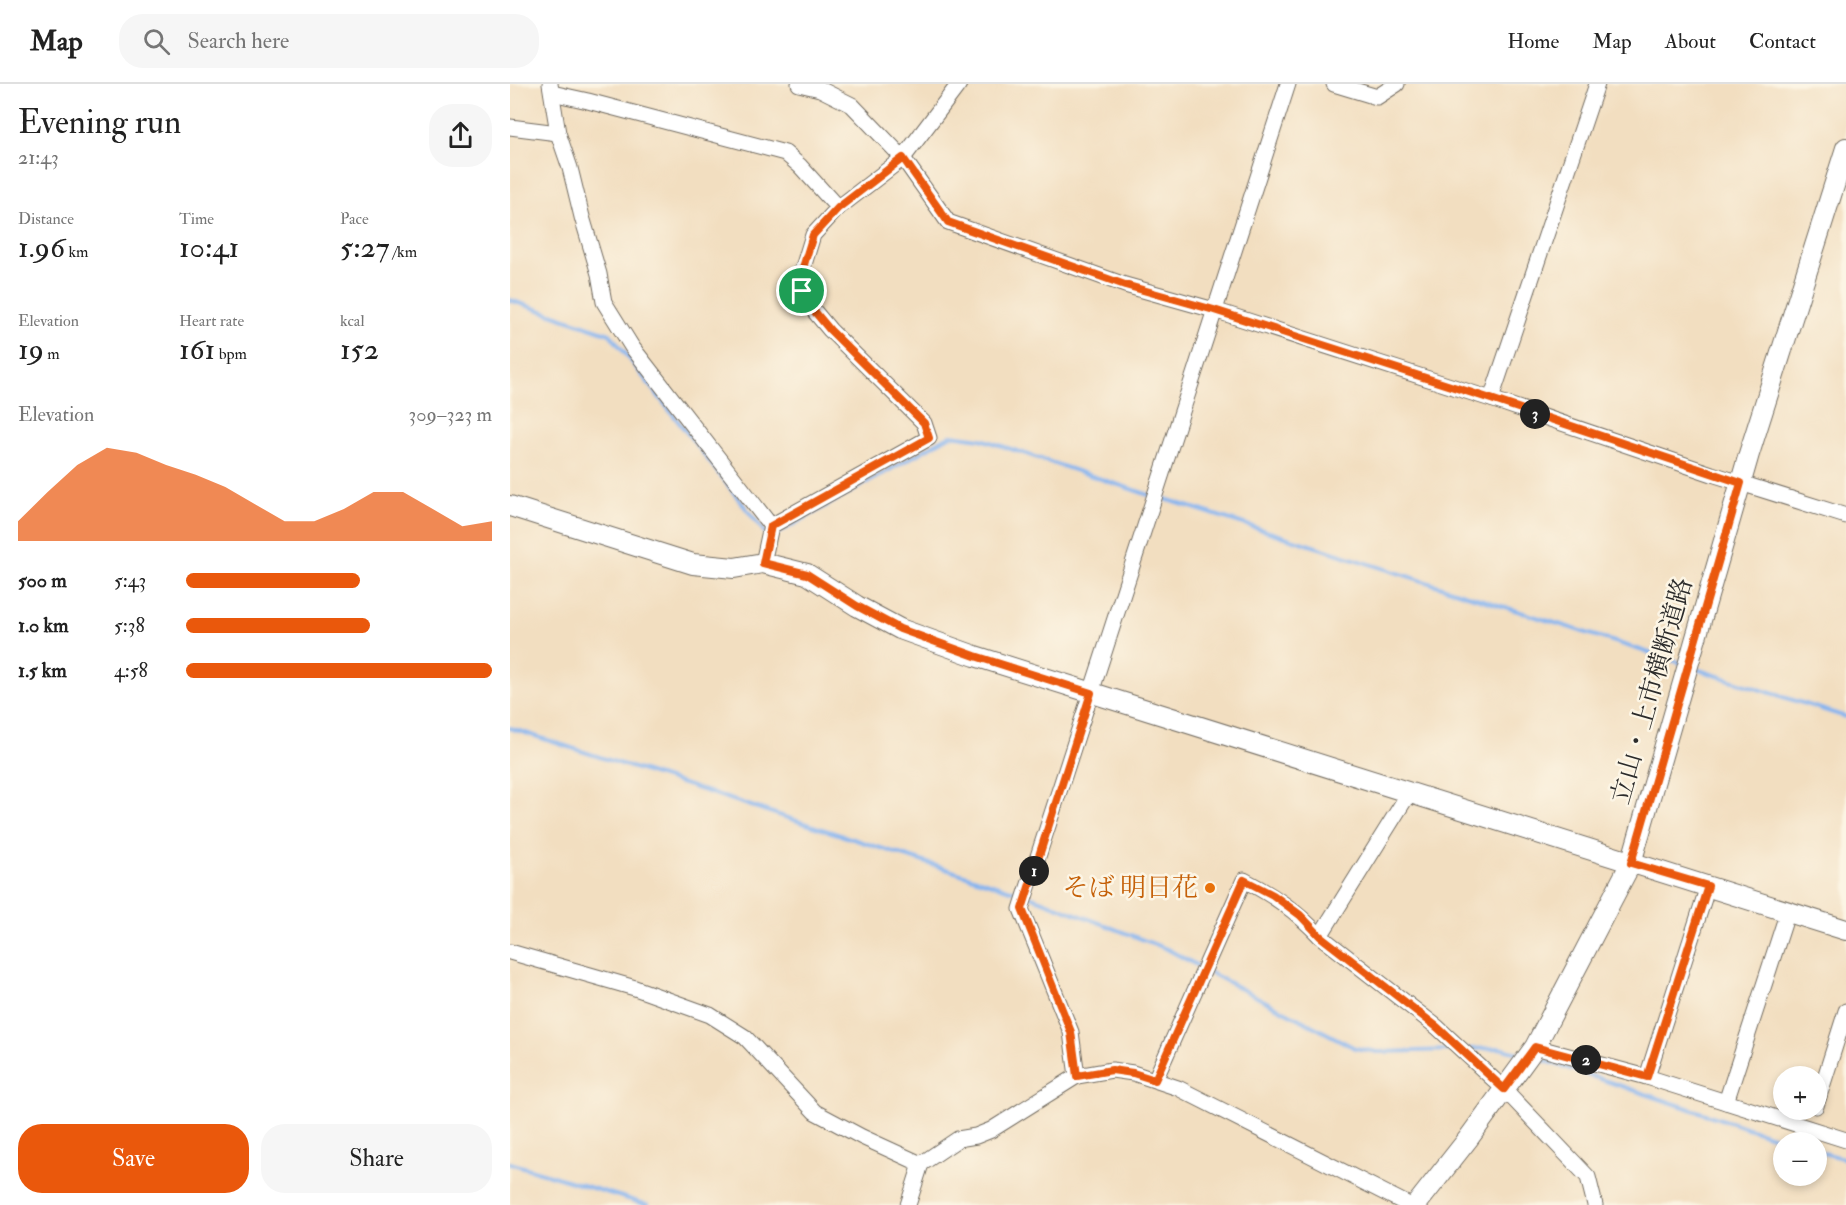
<!DOCTYPE html>
<meta charset="utf-8">
<style>
body{margin:0;font-family:"IM FELL Double Pica","Noto Serif JP",serif;background:#f6f6f6;color:#222;height:100vh;display:flex;flex-direction:column;font-size:22px;white-space:nowrap}
*{box-sizing:border-box;margin:0}
p{font-size:20px;color:#767676}
.icon{flex:none;width:33px;height:33px;fill:none;stroke:currentColor;stroke-width:2;stroke-linecap:round;stroke-linejoin:round}
.map{position:relative;flex:1;overflow:hidden}
.panel{display:flex;flex-direction:column;background:#fff;width:510px}
.panel>*{flex:none}
.controls{position:absolute;left:1263px;top:982px;display:grid;gap:12px}
.controls a{display:grid;place-items:center;width:54px;height:54px;border-radius:50%;background:#fff;box-shadow:0 3px 9px #0003;font-size:30px}
.pin{position:absolute;display:grid;place-items:center;width:51px;height:51px;color:#fff;margin:-26px;border:3px solid #fff;border-radius:50%;box-shadow:0 2px 6px #0007}
.km{position:absolute;width:30px;height:30px;margin:-15px;border-radius:50%;background:#222;color:#fff;font-size:16px;line-height:30px;text-align:center}
.round{display:grid;place-items:center;flex:none;width:63px;height:63px;border-radius:24px;background:#f6f6f6}
.headline{display:flex;align-items:center;justify-content:space-between;height:102px;padding:0 18px}
h1{font-size:33px;font-weight:600;line-height:45px}
.figures{display:grid;grid-template-columns:repeat(3,1fr);gap:9px;height:102px;padding:6px 18px}
.figures div{display:grid;align-content:center}
.figures b{font-size:30px;font-weight:600}
.figures small{font-size:16px;font-weight:400}
.figures p{font-size:16px}
.chart{height:168px;padding:12px 18px}
.chart p{display:flex;justify-content:space-between}
.chart svg{width:100%;height:108px;margin-top:6px;fill:#ea580c;opacity:.7}
.action{display:flex;gap:12px;margin-top:auto;padding:12px 18px}
.action a{flex:1;height:69px;border-radius:24px;background:#ea580c;color:#fff;font-size:24px;font-weight:600;line-height:69px;text-align:center}
.action a+a{background:#f6f6f6;color:#222}
ul{padding:0 18px;list-style:none;font-size:20px}
li{display:grid;grid-template-columns:96px 72px 1fr;align-items:center;height:45px}
li i{height:15px;border-radius:8px;background:#ea580c}
header{display:flex;align-items:center;gap:36px;box-sizing:border-box;height:84px;padding:0 30px;background:#fff;border-bottom:2px solid #e0e0e0}
header strong{font-size:28px}
nav{display:flex;gap:33px;margin-inline-start:auto;font-size:21px}
.search{width:420px;height:54px;background:#f6f6f6;display:flex;align-items:center;gap:15px;box-sizing:border-box;padding:0 21px;border-radius:24px;color:#767676;font-size:22px}
main{display:flex;flex:1;min-height:0}
.map>svg:first-child{display:block}
.lines{fill:none;stroke-linecap:round;stroke-linejoin:round}
.stream{stroke:#85b4ef;stroke-width:4}
.minor-casing{stroke:#716a5f;stroke-width:17}
.tertiary-casing{stroke:#716a5f;stroke-width:22}
.minor{stroke:#fff;stroke-width:15}
.tertiary{stroke:#fff;stroke-width:20}
.route-casing{stroke:#fff;stroke-width:12}
.route{stroke:#ea580c;stroke-width:8}
.food-dot{fill:#e8710a;stroke:#fcf5e5;stroke-width:2}
.labels{text-anchor:middle;dominant-baseline:central;stroke-width:5;stroke-linejoin:round;paint-order:stroke}
.street-label{font-size:26px;fill:#2b2b2b;stroke:#fcf5e5}
.food-label{font-size:26px;fill:#c56008;stroke:#fcf5e5;text-anchor:end}
</style>
<header>
<strong>Map</strong>
<div class="search"><svg class="icon" aria-label="search" viewBox="0 0 24 24"><circle cx="10" cy="10" r="6"/><path d="M15 15l6 6"/></svg>Search here</div>
<nav><a>Home</a><a>Map</a><a>About</a><a>Contact</a></nav>
</header>
<main>
<section class="panel">
<div class="headline"><div><h1>Evening run</h1><p>21:43</p></div><a class="round"><svg class="icon" aria-label="share" viewBox="0 0 24 24"><path d="M12 15V3M7 8l5-5 5 5M5 13v7h14v-7"/></svg></a></div>
<div class="figures">
<div><p>Distance</p><b>1.96<small> km</small></b></div>
<div><p>Time</p><b>10:41</b></div>
<div><p>Pace</p><b>5:27<small> /km</small></b></div>
</div>
<div class="figures">
<div><p>Elevation</p><b>19<small> m</small></b></div>
<div><p>Heart rate</p><b>161<small> bpm</small></b></div>
<div><p>kcal</p><b>152</b></div>
</div>
<div class="chart"><p><span>Elevation</span>309–323 m</p>
<svg viewBox="0 0 160 44" preserveAspectRatio="none"><path d="M0 44V36L10 24L20 13L30 6L40 8L50 13L60 17L70 22L80 29L90 36L100 36L110 31L120 24L130 24L140 31L150 38L160 36V44z"/></svg>
</div>
<ul>
<li><b>500 m</b>5:43<i style="width:57%"></i></li>
<li><b>1.0 km</b>5:38<i style="width:60%"></i></li>
<li><b>1.5 km</b>4:58<i style="width:100%"></i></li>
</ul>
<div class="action"><a>Save</a><a>Share</a></div>
</section>
<div class="map">
<svg width="1336" height="1121" viewBox="0 0 1336 1121">
<rect width="100%" height="100%" fill="#fcf5e5"/>
<filter id="ink" filterUnits="userSpaceOnUse"><feTurbulence type="fractalNoise" baseFrequency=".0167" numOctaves="2"/><feDisplacementMap in="SourceGraphic" scale="12" xChannelSelector="R" yChannelSelector="G"/><feConvolveMatrix kernelMatrix="1 2 1 2 8 2 1 2 1" color-interpolation-filters="sRGB"/></filter>
<filter id="wash" filterUnits="userSpaceOnUse"><feTurbulence type="fractalNoise" baseFrequency=".008" numOctaves="4" result="noise"/><feDisplacementMap in="SourceGraphic" scale="24" xChannelSelector="R" yChannelSelector="G"/><feGaussianBlur stdDeviation="1.35" result="paint"/><feColorMatrix in="noise" values="0 0 0 0 0 0 0 0 0 0 0 0 0 0 0 0 0 1.4 0 .05"/><feComposite in="paint" operator="in"/></filter>
<g filter="url(#wash)">
<rect width="100%" height="100%" fill="#f2dec0"/>
<g class="lines">
<!-- stream -->
<g class="stream">
<path d="M0,216L100,250L256,450"/>
<path d="M649,413L1171,579"/>
<path d="M263,452L441,351L471,355L642,412"/>
<path d="M1183,584L1336,633"/>
<path d="M0,644L513,810"/>
<path d="M520,812L657,865L690,883"/>
<path d="M697,887L845,964L868,968L943,966"/>
<path d="M956,965L990,964L1011,970"/>
<path d="M1024,973L1283,1059"/>
<path d="M1306,1067L1336,1075"/>
<path d="M0,1079L138,1121"/>
</g>
</g>
</g>
<g filter="url(#ink)">
<g class="lines">
<defs>
<g id="minor">
<path d="M40,0L48,49L60,84L72,133L89,190L94,218L122,263L261,442"/>
<path d="M289,0L310,5L342,21L393,74L438,138L615,201L704,226L981,315L1202,390L1336,432"/>
<path d="M824,0L867,13L887,0"/>
<path d="M42,9L78,17L275,69L290,82L328,124"/>
<path d="M0,43L48,49"/>
<path d="M981,315L1087,0"/>
<path d="M253,479L261,442L419,354L414,339L320,246L300,222L293,207L292,187L303,151L328,124L393,74L449,0"/>
<path d="M810,852L927,943L994,1005L1078,1093L1085,1121"/>
<path d="M0,868L125,904L200,931L235,953L305,1028L352,1053L411,1080"/>
<path d="M1025,963L1137,993L1336,1056"/>
<path d="M567,992L561,948L511,825L778,0"/>
<path d="M1137,993L1198,802"/>
<path d="M645,996L734,796C765,812 786,827 810,852L899,709"/>
<path d="M1216,1018L1278,827"/>
<path d="M1306,1022L1336,927"/>
<path d="M398,1121L411,1080L448,1055L466,1052L481,1046L567,992L602,986L623,989L668,1004L899,1121"/>
</g>
<g id="tertiary">
<path d="M0,422L183,480L224,484L253,479L297,490L347,522L390,545L465,572L1336,846"/>
<path d="M906,1121L958,1055L1025,963L1121,779L1239,370L1336,64"/>
</g>
</defs>
<!-- minor casing -->
<use href="#minor" class="minor-casing"/>
<!-- tertiary casing -->
<use href="#tertiary" class="tertiary-casing"/>
<!-- minor -->
<use href="#minor" class="minor"/>
<!-- tertiary -->
<use href="#tertiary" class="tertiary"/>
</g>
</g>
<g class="lines" filter="url(#ink)">
<defs>
<path id="route" d="M393,74L438,138L615,201L704,226L981,315L1231,399L1121,779L1198,802L1137,993L1025,963L994,1005L927,943L810,852L790,831L763,811L734,796L645,996L623,989L602,986L567,992L561,948L512,825L581,609L465,572L390,545L347,522L297,490L253,479L261,442L419,354L414,339L320,246L300,222L292,207V187L303,151L328,124Z"/>
</defs>
<!-- route casing -->
<use href="#route" class="route-casing"/>
<!-- route -->
<use href="#route" class="route"/>
</g>
<!-- markers -->
<circle class="food-dot" cx="700" cy="804" r="6"/>
<g class="labels">
<!-- street labels -->
<g class="street-label">
<text transform="translate(1142 607) rotate(-74)">立山・上市横断道路</text>
</g>
<!-- food labels -->
<g class="food-label">
<text x="688" y="804">そば 明日花</text>
</g>
</g>
</svg>
<div class="controls">
<a>+</a>
<a>−</a>
</div>
<div class="pin" style="left:292px;top:207px;background:#1e9e55"><svg class="icon" aria-label="arrive" viewBox="0 0 24 24"><path d="M6 21V4h12l-3 4 3 4H6"/></svg></div>
<b class="km" style="left:524px;top:787px">1</b>
<b class="km" style="left:1076px;top:976px">2</b>
<b class="km" style="left:1025px;top:330px">3</b>
</div>
</main>
